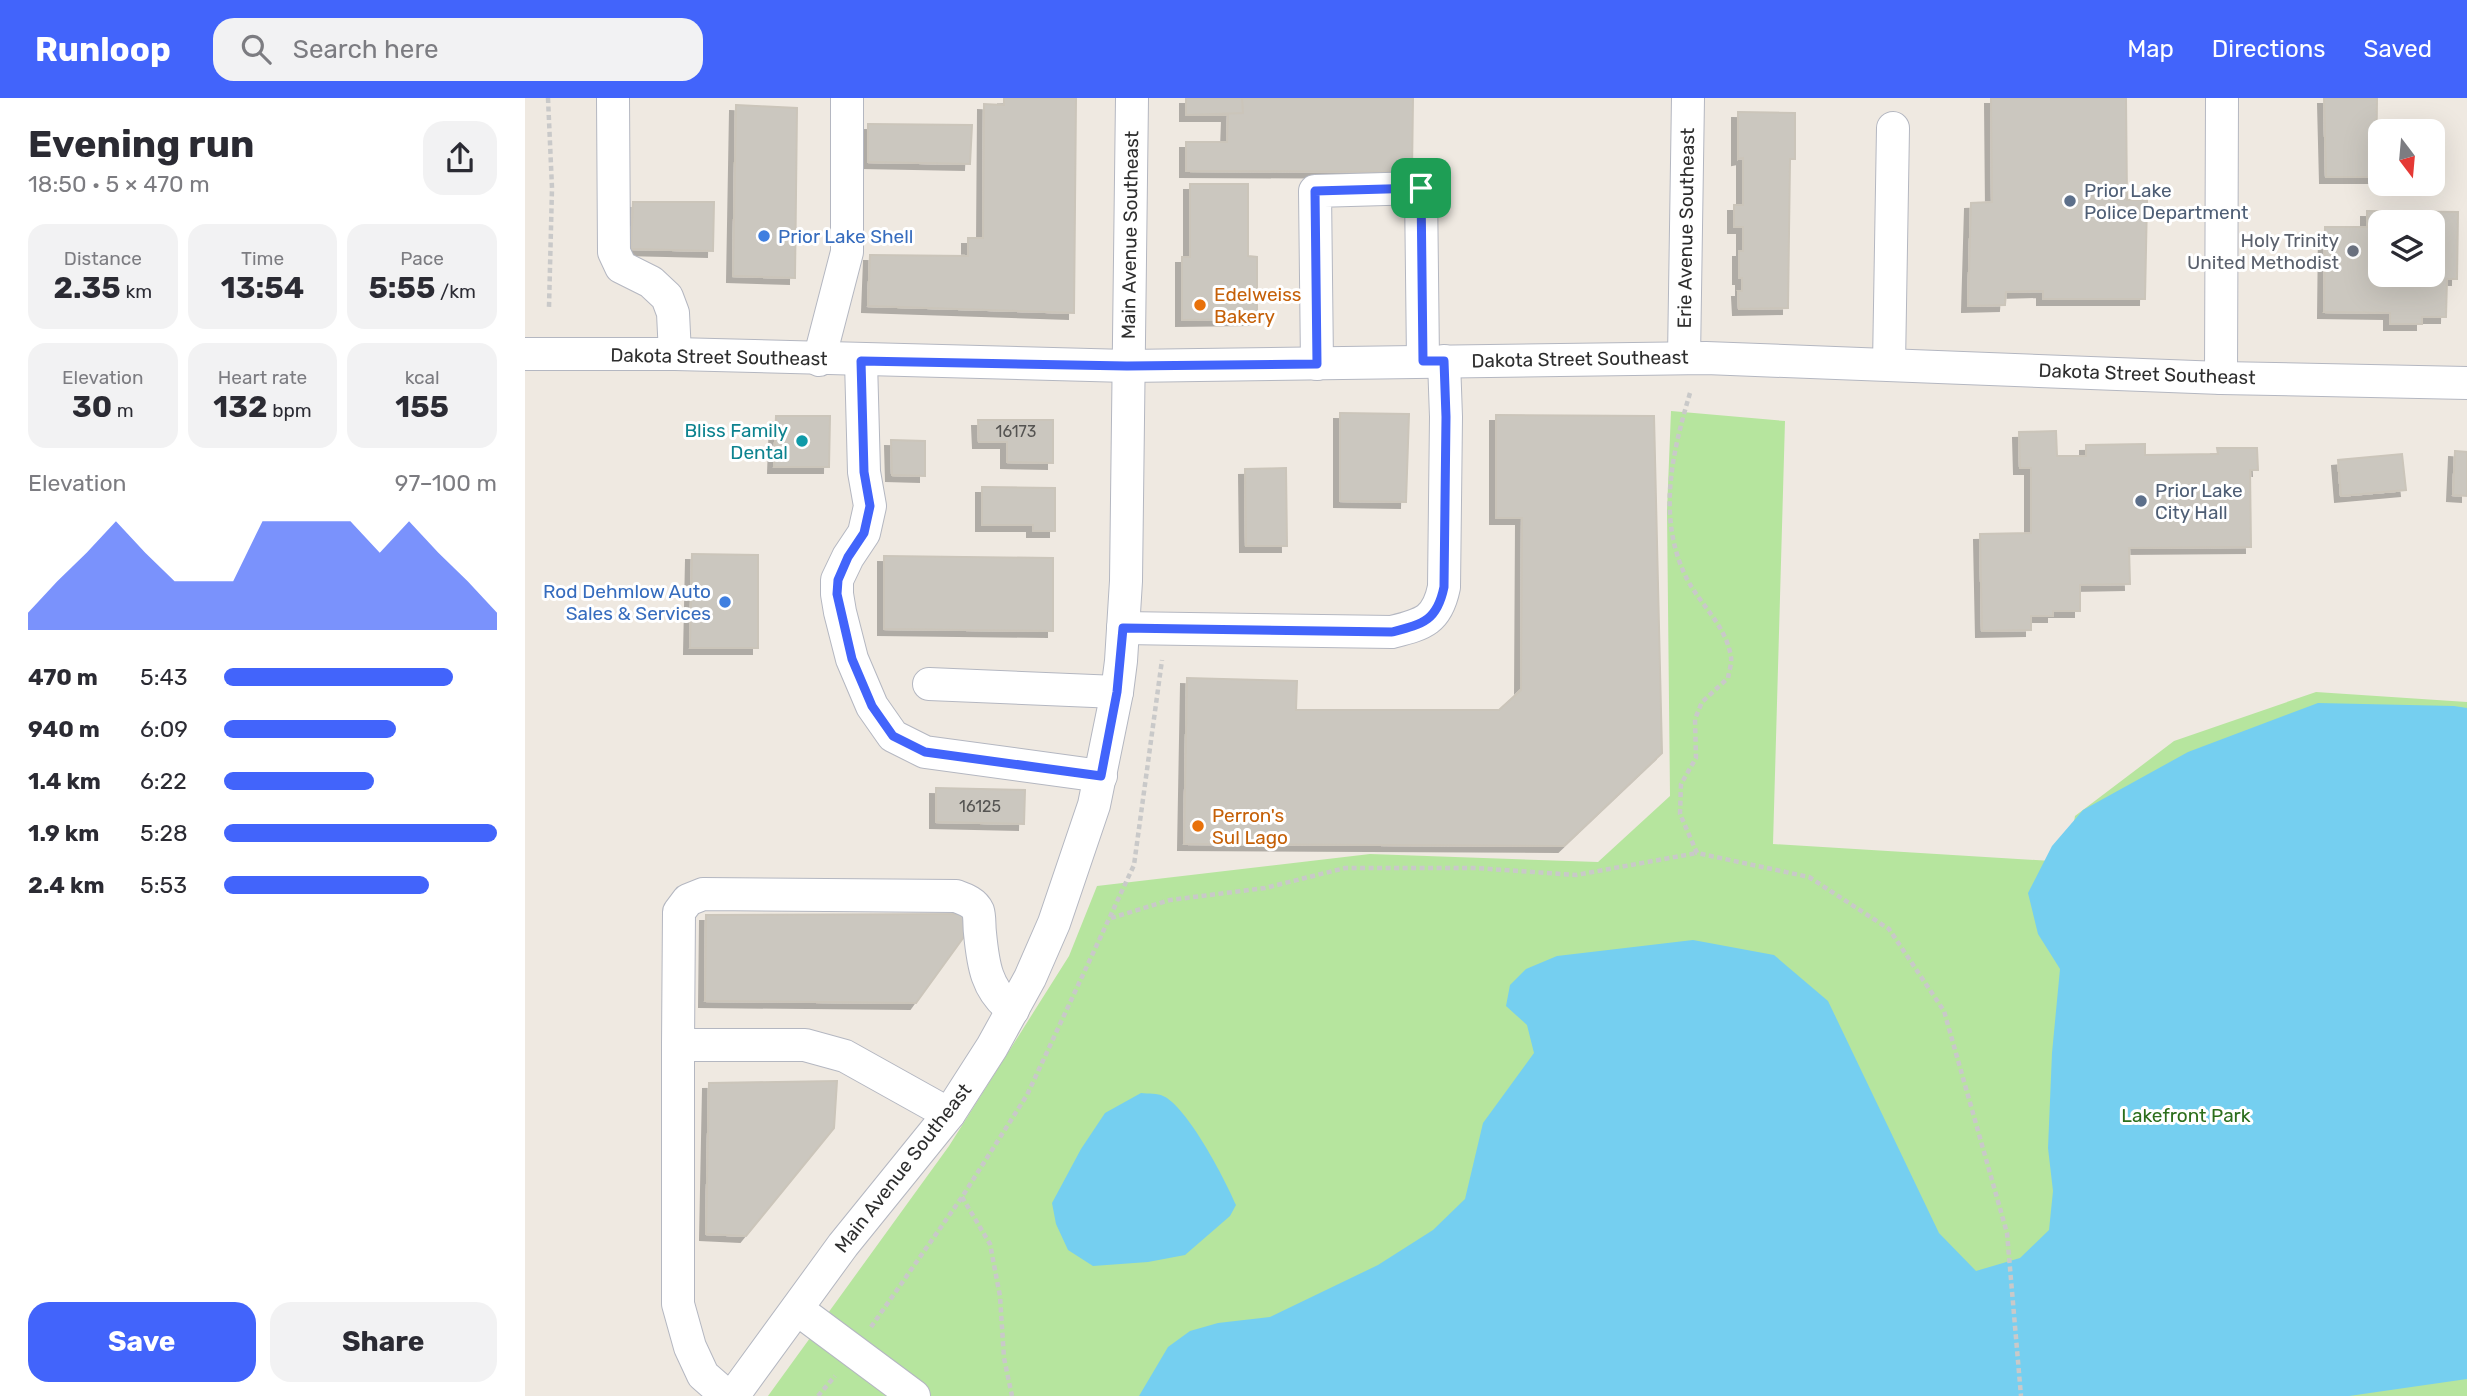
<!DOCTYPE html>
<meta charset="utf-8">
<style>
body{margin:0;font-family:Rubik,sans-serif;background:#f2f2f3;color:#2b2b33;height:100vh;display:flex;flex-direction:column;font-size:26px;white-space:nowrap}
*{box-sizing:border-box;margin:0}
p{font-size:23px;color:#7c7c81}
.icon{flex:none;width:38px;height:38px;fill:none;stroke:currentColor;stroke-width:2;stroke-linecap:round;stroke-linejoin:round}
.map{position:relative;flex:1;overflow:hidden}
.side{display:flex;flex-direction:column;background:#fff;width:525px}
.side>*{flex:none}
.needle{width:46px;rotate:164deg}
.controls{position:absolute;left:1843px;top:21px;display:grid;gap:14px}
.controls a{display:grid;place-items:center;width:77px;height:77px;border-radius:14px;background:#fff;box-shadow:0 7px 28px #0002;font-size:35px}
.pin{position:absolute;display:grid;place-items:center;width:60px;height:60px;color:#fff;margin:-30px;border-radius:14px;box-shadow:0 4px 10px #0006}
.round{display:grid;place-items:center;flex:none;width:74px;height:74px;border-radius:21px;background:#f2f2f3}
.head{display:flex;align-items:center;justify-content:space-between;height:119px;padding:0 28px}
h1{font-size:38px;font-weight:700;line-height:52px}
.metrics{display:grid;grid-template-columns:repeat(3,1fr);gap:10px;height:119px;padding:7px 28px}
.metrics div{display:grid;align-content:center;border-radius:18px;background:#f2f2f3;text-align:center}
.metrics b{font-size:30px;font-weight:700}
.metrics small{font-size:19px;font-weight:400}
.metrics p{font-size:19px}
.chart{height:196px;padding:14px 28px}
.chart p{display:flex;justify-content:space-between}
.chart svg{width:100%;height:126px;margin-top:7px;fill:#4264fb;opacity:.7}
.primary-button{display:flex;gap:14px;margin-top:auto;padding:14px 28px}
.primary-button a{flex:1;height:80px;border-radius:21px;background:#4264fb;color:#fff;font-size:28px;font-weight:700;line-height:80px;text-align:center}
.primary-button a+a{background:#f2f2f3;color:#2b2b33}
ul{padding:0 28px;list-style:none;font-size:23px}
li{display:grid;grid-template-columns:112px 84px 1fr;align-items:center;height:52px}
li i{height:18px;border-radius:9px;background:#4264fb}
header{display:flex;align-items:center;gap:42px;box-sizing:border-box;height:98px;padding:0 35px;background:#4264fb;color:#fff}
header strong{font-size:33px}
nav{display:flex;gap:38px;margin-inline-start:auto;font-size:24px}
.search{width:490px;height:63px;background:#f2f2f3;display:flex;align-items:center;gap:18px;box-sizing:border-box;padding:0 24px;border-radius:21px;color:#7c7c81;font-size:26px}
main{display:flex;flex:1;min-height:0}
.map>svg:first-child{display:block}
.green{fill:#b6e59e}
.water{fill:#75cff0}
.building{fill:#cbc7bf;stroke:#cbc5ba;stroke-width:2;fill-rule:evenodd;filter:url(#shadow)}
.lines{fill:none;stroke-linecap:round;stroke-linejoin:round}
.minor-casing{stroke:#b4b7c1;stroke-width:34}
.path{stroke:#c9c9c9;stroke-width:4.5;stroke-dasharray:5 3.5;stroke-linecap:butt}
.minor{stroke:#fff;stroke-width:32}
.route-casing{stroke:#fff;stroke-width:14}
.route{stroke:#4264fb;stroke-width:9}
.service-dot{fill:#5c6f8a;stroke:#fff;stroke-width:2.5}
.shop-dot{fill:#3f7fe0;stroke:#fff;stroke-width:2.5}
.worship-dot{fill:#6b7280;stroke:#fff;stroke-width:2.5}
.food-dot{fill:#e8710a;stroke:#fff;stroke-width:2.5}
.culture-dot{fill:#0f9aa8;stroke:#fff;stroke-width:2.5}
.labels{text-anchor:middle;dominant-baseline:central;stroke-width:6;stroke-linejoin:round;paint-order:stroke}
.number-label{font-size:16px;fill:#555452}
.service-label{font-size:19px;fill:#4e5e75;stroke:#fff;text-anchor:start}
.street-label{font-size:19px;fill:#2e2e2e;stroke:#fff}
.shop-label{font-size:19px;fill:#366cbe;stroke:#fff;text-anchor:start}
.worship-label{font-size:19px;fill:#5b616d;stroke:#fff;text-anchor:end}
.food-label{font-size:19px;fill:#c56008;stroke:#fff;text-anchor:start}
.culture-label{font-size:19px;fill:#0d838f;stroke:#fff;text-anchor:end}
.park-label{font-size:19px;fill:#2c6e1b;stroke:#fff}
</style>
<header>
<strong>Runloop</strong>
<div class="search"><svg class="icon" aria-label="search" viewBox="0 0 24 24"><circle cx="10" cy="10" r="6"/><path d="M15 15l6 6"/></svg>Search here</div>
<nav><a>Map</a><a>Directions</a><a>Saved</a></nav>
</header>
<main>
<section class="side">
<div class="head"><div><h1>Evening run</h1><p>18:50 · 5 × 470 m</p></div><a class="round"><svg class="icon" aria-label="share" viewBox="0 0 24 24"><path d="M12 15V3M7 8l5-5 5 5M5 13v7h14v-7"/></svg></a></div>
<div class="metrics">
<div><p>Distance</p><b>2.35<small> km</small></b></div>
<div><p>Time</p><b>13:54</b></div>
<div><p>Pace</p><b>5:55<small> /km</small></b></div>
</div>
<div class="metrics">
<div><p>Elevation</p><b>30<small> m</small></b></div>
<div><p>Heart rate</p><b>132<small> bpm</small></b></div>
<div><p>kcal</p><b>155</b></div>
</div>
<div class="chart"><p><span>Elevation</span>97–100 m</p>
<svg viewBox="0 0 160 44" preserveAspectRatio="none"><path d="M0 44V38L10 27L20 17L30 6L40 17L50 27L60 27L70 27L80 6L90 6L100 6L110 6L120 17L130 6L140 17L150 27L160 38V44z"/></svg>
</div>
<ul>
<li><b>470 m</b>5:43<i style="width:84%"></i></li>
<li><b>940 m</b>6:09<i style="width:63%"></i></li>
<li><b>1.4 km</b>6:22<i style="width:55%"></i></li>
<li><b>1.9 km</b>5:28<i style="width:100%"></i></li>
<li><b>2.4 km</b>5:53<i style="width:75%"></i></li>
</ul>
<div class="primary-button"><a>Save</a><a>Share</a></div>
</section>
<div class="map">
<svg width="1942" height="1298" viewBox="0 0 1942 1298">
<defs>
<filter id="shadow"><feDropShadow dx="-6" dy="6" stdDeviation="0" flood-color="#0004"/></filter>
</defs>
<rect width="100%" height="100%" fill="#efe9e1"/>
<!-- green -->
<path class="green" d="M1146,313L1260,323L1248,746L1542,764L1550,718L1649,643L1791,594L1942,604V1298H243L424,1048L544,858L572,788L845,756L1073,764L1145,698L1142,413Z"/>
<!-- water -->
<g class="water">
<path d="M1793,605L1929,608L1942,610V1281L1824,1298H614L643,1249L665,1233L693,1225L745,1219L853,1167L908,1132L940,1101L958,1025L1009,955L1002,927L981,908L985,887L1001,871L1032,858L1168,842L1249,857L1303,903L1414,1135L1451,1173L1495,1160L1524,1132L1528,1093L1523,1050L1527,955L1535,871L1513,836L1503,795L1527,748L1558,712L1663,654Z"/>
<path d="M616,995C623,996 633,995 638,998C662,1008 701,1083 711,1107L705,1118L660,1157L623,1164L568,1168L543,1152L531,1126L527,1105L556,1051L580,1015Z"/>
</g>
<!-- building -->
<g class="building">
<path d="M479,0H551L549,215L343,208L345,157L443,158V140H458L459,6L479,7Z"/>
<path d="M661,0H888L887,74L661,73V44H702L703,17H661Z"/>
<path d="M661,0H717L718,15L661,17Z"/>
<path d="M1466,0H1601L1602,102H1622L1620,201H1518V193L1481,194L1480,207L1443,208L1446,105L1467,104Z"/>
<path d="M1799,0H1852L1851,79H1801Z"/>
<path d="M211,7L272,10L270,180L208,178Z"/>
<path d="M1213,14L1270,15V61H1265L1263,210L1214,211L1213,193H1217V180H1214V153H1218V129H1209V107H1218V60L1213,61Z"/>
<path d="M343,26L447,27L445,66L343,64Z"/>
<path d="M665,86H723V158L732,159V221L657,222V159H665Z"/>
<path d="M108,104H189L188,153L106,151Z"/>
<path d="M1842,113L1933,114L1932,181H1922L1921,219H1897V226H1865V215L1799,214L1800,129H1842ZM1855,124H1908V177H1855Z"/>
<path d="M815,315L884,316L881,404L815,403Z"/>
<path d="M971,317L1129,318L1137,655L1039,748L659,746L662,580L772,583L771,612H974L996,592L997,420H971Z"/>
<path d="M251,318H305L304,369H249Z"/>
<path d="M453,322H528V365L482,364V344H454Z"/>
<path d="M1531,333L1532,358H1561V347L1620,346V357L1693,356L1692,350H1732L1733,372H1725L1726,449L1604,450L1605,486L1555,487V513H1528V518H1506V532L1457,533L1455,436L1506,435V370H1495L1494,334Z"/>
<path d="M366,342L400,343V378L367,377Z"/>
<path d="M1930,353L1942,354V398L1928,397Z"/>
<path d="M1877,356L1881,392L1816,398L1813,362Z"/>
<path d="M761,370L762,448H721L720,371Z"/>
<path d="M457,389L530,390V433H508V427H457Z"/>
<path d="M167,456L233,457V550H165Z"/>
<path d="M359,458L528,460V533L359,531Z"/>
<path d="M411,690L500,692L499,726L411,724Z"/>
<path d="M443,816L446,829L391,905L180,903L181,817Z"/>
<path d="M312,983L309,1030L221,1138L181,1136L184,985Z"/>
</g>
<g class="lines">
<defs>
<g id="minor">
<path d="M88,0L89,154L96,169L126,184L142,199L148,215L150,256"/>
<path d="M0,256H150L602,268L1181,260L1696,280L1942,285"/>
<path d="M1159,260L1163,0"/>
<path d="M294,262L322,154V0"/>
<path d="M336,263L339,374L345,408L339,435L323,459L312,482V496L315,514L327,561L347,608L368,638L400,654L576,678"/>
<path d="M792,266L790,93L896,90L898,263"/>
<path d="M1364,267L1368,30"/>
<path d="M1696,280L1697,0"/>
<path d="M598,530L867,534C898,526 912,523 919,489L921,319L919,263"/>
<path d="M404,586L592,594"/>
<path d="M153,947V1206L165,1249L178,1277L202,1298"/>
<path d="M424,1016L320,958L280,947H153L154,814L163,802L178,796L431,798C439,801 449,804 453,813C455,819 454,828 455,835C458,866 461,892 488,912"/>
<path d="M272,1211L389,1298"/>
<path d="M208,1298L318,1147L424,1016L467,949L505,880L529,825L569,707L592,594L596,563L601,483L607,0"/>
</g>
</defs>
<!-- minor casing -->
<use href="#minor" class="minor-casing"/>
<!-- path -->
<g class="path">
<path d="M23,0L27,90L24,209"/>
<path d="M1165,295C1147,355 1132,420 1161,479C1175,507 1201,527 1206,559C1207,565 1204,574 1203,580L1177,604L1170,621L1171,660L1156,686L1155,716L1172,755L1284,779L1364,831L1419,913L1482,1135L1496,1298"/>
<path d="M586,820L645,802L740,790L820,770H951L1051,777L1172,755"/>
<path d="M437,1099L465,1146L475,1198L479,1260L487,1298"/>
<path d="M346,1229L437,1099L502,997L609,767L637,562"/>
<path d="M293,1298L310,1278"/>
</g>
<!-- minor -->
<use href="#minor" class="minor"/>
</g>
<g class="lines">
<defs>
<path id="route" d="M896,90L898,263H919L921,319L919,489C912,523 898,526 867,534L598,530L592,594L576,678L400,654L368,638L347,608L327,561L312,496L313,482L323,459L339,435L345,408L339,374L336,263L602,268L792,266L790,93Z"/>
</defs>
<!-- route casing -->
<use href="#route" class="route-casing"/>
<!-- route -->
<use href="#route" class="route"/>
</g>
<!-- markers -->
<g class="service-dot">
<circle cx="1545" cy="103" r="7"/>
<circle cx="1616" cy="403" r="7"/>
</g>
<g class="shop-dot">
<circle cx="239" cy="138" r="7"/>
<circle cx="200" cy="504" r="7"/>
</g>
<circle class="worship-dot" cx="1828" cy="153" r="7"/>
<g class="food-dot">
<circle cx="675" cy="207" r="7"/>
<circle cx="673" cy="728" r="7"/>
</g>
<circle class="culture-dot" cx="277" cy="343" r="7"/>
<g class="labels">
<!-- number labels -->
<g class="number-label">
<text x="491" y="333">16173</text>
<text x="455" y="708">16125</text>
</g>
<!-- service labels -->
<g class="service-label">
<text x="1559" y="92">Prior Lake<tspan x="1559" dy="22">Police Department</tspan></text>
<text x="1630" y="392">Prior Lake<tspan x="1630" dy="22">City Hall</tspan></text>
</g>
<!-- street labels -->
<g class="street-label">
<text transform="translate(1161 130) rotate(-89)">Erie Avenue Southeast</text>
<text transform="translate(605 137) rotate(-89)">Main Avenue Southeast</text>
<text transform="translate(194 259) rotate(1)">Dakota Street Southeast</text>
<text transform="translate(1055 261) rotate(-1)">Dakota Street Southeast</text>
<text transform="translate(1622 276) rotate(2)">Dakota Street Southeast</text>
<text transform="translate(378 1070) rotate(-52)">Main Avenue Southeast</text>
</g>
<!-- shop labels -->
<g class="shop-label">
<text x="253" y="138">Prior Lake Shell</text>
<text x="186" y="493" text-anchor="end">Rod Dehmlow Auto<tspan x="186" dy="22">Sales &amp; Services</tspan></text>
</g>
<!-- worship labels -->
<g class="worship-label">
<text x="1814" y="142">Holy Trinity<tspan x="1814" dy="22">United Methodist</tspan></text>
</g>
<!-- food labels -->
<g class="food-label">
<text x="689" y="196">Edelweiss<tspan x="689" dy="22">Bakery</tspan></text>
<text x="687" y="717">Perron's<tspan x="687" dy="22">Sul Lago</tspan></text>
</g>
<!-- culture labels -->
<g class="culture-label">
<text x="263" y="332">Bliss Family<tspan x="263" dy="22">Dental</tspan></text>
</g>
<!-- park labels -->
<g class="park-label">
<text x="1661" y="1017">Lakefront Park</text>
</g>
</g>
</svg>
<div class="controls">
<a><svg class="needle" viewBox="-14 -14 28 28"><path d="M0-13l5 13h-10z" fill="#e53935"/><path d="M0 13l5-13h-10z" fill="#7c7c81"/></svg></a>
<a><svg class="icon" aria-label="layers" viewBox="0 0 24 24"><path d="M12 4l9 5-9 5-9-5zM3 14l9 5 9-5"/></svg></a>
</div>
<div class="pin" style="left:896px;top:90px;background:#1e9e55"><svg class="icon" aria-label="arrive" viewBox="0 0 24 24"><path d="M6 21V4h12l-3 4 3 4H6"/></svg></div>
</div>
</main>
